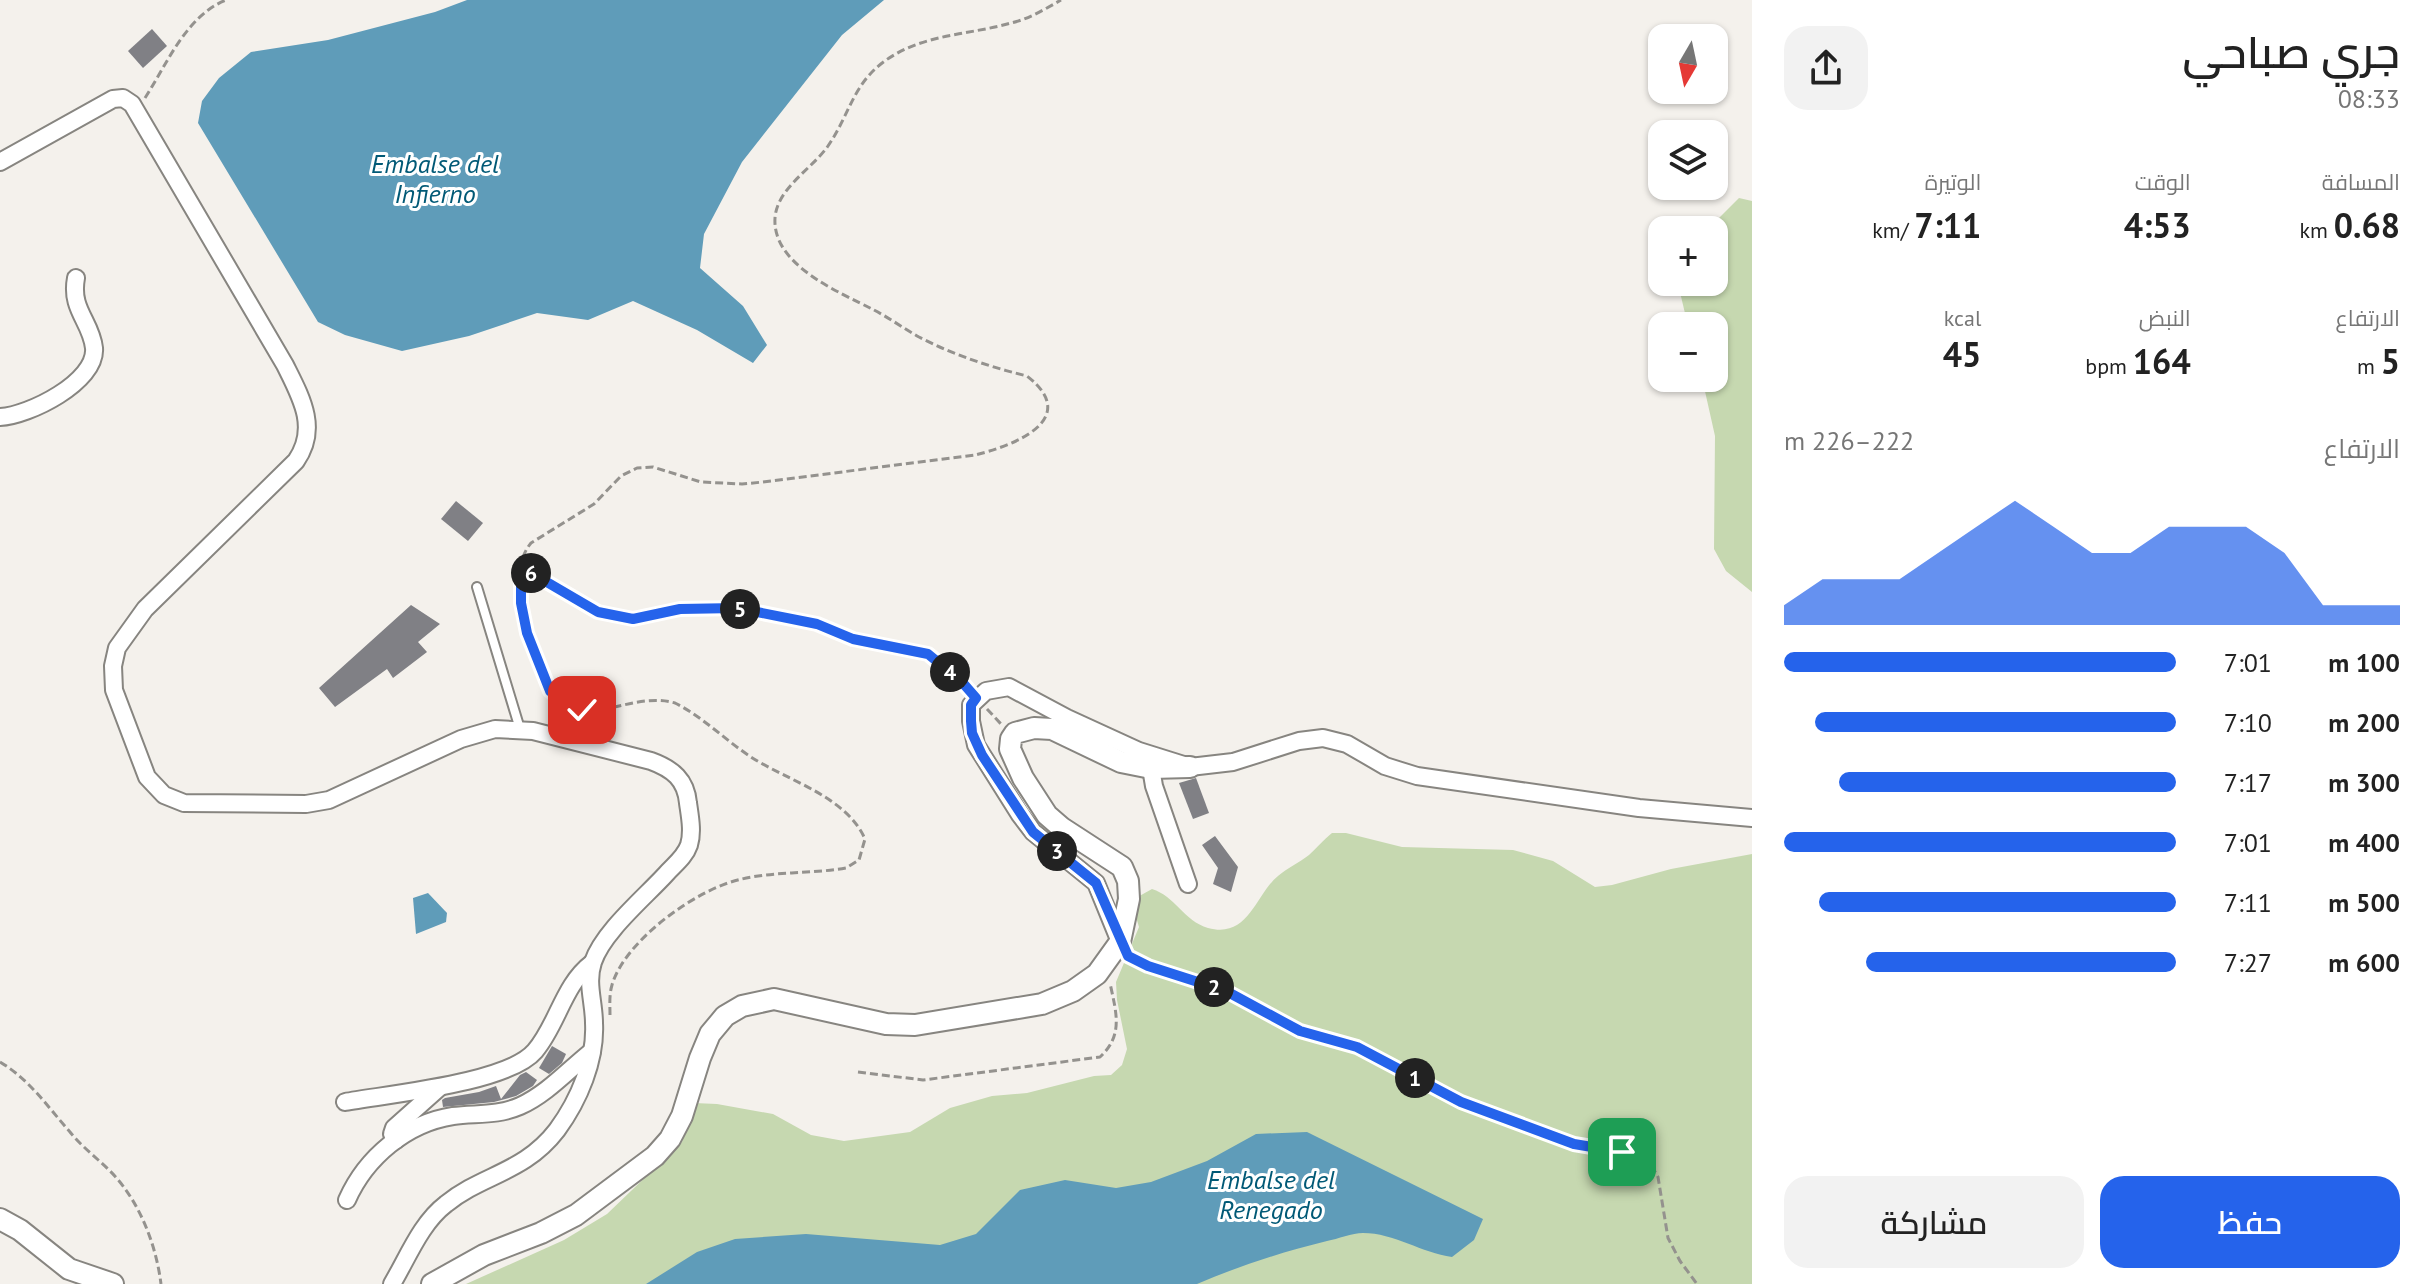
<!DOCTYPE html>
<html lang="ar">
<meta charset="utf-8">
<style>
body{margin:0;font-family:"PT Sans",Cairo,sans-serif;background:#f2f2f2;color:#222;direction:rtl;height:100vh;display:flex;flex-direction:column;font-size:30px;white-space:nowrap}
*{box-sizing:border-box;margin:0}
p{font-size:26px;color:#767676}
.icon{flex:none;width:44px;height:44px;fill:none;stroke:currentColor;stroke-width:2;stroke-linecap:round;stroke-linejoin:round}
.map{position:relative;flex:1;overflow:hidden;direction:ltr}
.drawer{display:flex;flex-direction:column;background:#fff;width:680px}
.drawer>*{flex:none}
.needle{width:52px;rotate:189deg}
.tools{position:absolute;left:1648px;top:24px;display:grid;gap:16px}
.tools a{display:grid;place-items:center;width:80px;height:80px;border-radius:16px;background:#fff;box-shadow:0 2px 6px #0004;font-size:40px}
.pin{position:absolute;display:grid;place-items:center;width:68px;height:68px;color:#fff;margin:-34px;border-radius:16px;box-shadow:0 4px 12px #0006}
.km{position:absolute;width:40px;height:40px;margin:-20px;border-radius:50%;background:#222;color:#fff;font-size:22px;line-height:40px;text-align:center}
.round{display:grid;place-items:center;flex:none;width:84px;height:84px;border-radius:24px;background:#f2f2f2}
.summary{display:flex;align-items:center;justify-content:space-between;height:136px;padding:0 32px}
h1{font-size:44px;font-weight:600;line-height:60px}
.stats{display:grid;grid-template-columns:repeat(3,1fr);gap:12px;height:136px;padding:8px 32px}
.stats div{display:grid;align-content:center}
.stats b{font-size:34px;font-weight:600}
.stats small{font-size:22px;font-weight:400}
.stats p{font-size:22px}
.chart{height:224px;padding:16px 32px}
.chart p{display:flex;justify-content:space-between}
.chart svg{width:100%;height:144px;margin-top:8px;fill:#2563eb;opacity:.7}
.button{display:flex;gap:16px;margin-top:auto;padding:16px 32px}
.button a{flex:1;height:92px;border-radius:24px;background:#2563eb;color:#fff;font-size:32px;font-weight:600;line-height:92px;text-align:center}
.button a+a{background:#f2f2f2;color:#222}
ul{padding:0 32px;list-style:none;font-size:26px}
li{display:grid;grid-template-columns:128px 96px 1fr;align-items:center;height:60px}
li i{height:20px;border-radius:10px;background:#2563eb}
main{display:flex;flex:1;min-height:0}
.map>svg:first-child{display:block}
.green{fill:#c6d8b0}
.water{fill:#5f9cb9}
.building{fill:#808085}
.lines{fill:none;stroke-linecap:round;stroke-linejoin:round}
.service-casing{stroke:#878580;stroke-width:12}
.minor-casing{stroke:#878580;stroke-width:20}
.tertiary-casing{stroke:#878580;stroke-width:24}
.path{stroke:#94928e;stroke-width:3;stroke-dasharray:8 4;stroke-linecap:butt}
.service{stroke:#fff;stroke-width:8}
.minor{stroke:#fff;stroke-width:16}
.tertiary{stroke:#fff;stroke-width:20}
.route-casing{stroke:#fff;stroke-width:16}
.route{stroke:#2563eb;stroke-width:10}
.labels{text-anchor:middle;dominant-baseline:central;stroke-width:6;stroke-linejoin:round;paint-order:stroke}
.water-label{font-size:26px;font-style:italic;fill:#015976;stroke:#fff}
</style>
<main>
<section class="drawer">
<div class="summary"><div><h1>جري صباحي</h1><p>08:33</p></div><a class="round"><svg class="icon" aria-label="share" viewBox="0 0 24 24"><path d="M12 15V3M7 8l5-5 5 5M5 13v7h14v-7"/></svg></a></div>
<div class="stats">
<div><p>المسافة</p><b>0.68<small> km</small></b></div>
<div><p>الوقت</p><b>4:53</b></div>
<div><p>الوتيرة</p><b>7:11<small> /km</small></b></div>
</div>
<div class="stats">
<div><p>الارتفاع</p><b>5<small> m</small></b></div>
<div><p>النبض</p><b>164<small> bpm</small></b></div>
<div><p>kcal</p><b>45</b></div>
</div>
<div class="chart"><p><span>الارتفاع</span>222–226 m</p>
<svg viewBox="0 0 160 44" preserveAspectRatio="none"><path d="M0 44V38L10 30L20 30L30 30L40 22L50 14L60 6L70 14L80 22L90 22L100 14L110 14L120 14L130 22L140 38L150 38L160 38V44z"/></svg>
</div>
<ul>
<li><b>100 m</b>7:01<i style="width:100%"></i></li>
<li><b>200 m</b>7:10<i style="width:92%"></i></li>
<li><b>300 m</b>7:17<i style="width:86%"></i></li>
<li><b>400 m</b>7:01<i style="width:100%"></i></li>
<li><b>500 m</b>7:11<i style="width:91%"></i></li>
<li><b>600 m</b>7:27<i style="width:79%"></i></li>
</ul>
<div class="button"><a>حفظ</a><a>مشاركة</a></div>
</section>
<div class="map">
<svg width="1752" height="1284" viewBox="0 0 1752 1284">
<rect width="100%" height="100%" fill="#f4f1ec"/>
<!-- green -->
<g class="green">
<path d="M1739,198L1752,201V592L1726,571L1714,549L1715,436L1702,378H1714V326H1688L1679,288L1681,282H1714V230H1707Z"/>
<path d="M1332,833H1346L1402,847L1513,850L1553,861L1595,887L1612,885L1671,869L1752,854V1284H466L564,1240L607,1214L682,1142L694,1103L717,1104L773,1114L811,1135L844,1141L910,1132L950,1108L992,1096L1027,1093L1094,1076L1111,1075L1122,1065L1127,1049L1117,1000L1116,982L1139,927L1133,907L1134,899L1152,889C1175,896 1184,921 1208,928C1249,939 1255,895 1278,876C1287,868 1299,863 1309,855C1317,848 1323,840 1332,833Z"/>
</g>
<!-- water -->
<g class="water">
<path d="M467,0H884L842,35L742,162L704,234L700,268L743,306L767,345L753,363L697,330L633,301L588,320L537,313L469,336L402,351L345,335L318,322L198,123L202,101L219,78L251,52L328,40L435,12Z"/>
<path d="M428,893L447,913L446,922L416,934L413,898Z"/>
<path d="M1307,1132L1483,1219L1474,1240L1452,1257C1422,1253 1394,1233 1363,1233C1352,1233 1338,1239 1327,1241C1282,1252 1239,1266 1197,1284H646L697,1252L735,1239L806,1234L940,1245L976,1234L1020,1190L1065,1180L1116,1188L1151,1182L1207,1161L1256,1134Z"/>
</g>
<!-- building -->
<g class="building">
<path d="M152,29L167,46L143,68L128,51Z"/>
<path d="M456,501L483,523L468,541L441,519Z"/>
<path d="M411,605L440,624L418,642L427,652L393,678L387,669L335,707L319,688Z"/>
<path d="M1196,778L1209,813L1193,819L1179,783Z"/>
<path d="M1215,836L1238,867L1231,892L1213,884L1218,868L1202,845Z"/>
<path d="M552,1046L566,1054L562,1063L549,1074L539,1068Z"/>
<path d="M526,1072L537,1080L533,1086L516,1096L494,1102L443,1107L442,1100L445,1098L479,1092L496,1086L501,1099L520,1075Z"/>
</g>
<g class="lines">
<defs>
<path id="service" d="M477,587L520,729"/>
<g id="minor">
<path d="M0,162L113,99L123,98L132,104L285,365C301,397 319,428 296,461L145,609L117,648L113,666L114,690L147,777L164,795L184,803L306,804L329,800L461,739L495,729L533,731L651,761C673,769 686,780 688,803C690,817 693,832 689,845C685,857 674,865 666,874C644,898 603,932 593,962C586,983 594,1002 594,1023C596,1060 579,1100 557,1130C524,1173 483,1174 446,1204C421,1223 408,1257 392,1284"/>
<path d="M0,417C28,416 97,382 94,348C91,321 70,310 76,278"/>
<path d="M1151,768L1154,786L1188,884"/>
<path d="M1120,942L1096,883L1033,832L1020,815L976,745L971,721V705L986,691L1009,687L1067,718L1139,751L1190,767L1233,762L1299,741L1323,738L1347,744L1385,766L1417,776L1639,808L1752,818"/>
<path d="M345,1102C389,1094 508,1083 535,1051C558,1024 563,985 592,963"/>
<path d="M396,1140L392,1134L394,1128L440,1087"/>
<path d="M347,1200C366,1157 407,1123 453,1116C477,1113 497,1116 520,1106C547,1094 569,1069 592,1051"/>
</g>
<g id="tertiary">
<path d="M0,1219L20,1230L69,1269L113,1284"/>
<path d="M432,1284L484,1255L541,1233L576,1215L655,1156L670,1139L682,1116L700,1058L710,1034L725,1016L742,1006L774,999L886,1024L915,1025L1042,1004L1073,991L1097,974L1120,942L1129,899L1128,881L1122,867L1062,828L1047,815L1023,778L1010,749L1011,739L1015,733L1034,728L1052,729L1121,762L1151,768L1190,767"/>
</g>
</defs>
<!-- service casing -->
<use href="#service" class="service-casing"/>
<!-- minor casing -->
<use href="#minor" class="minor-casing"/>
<!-- tertiary casing -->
<use href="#tertiary" class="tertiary-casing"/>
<!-- path -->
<g class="path">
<path d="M145,98C167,64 186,16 226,0"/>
<path d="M521,567L598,612L633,619L680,609L737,608L817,624L853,639L928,654L968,689"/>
<path d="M987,709L1001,724"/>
<path d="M1131,958L1148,966L1226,991L1300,1031L1357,1047L1461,1102L1574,1144L1622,1152L1650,1163L1658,1177L1668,1238L1680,1261L1697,1284"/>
<path d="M610,1015C610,1005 609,995 612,985C625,940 698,888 742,879C776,871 812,874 846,868L859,860L865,839C846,796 788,781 751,757C725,740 703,717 675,703C628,690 591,733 550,691C535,654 501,579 531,543L594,504L621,476L637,468L653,467L701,482L742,484L763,482L975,455C1012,446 1083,420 1027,376C990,367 954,355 919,337C903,328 888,317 872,309C839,292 772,265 775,218C777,188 812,169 828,146C852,111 853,79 894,55C929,34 973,34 1011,23C1029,19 1045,9 1061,0"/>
<path d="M0,1062C30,1080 47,1106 70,1132C82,1147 97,1158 110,1171C139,1200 156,1244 161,1284"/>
<path d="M858,1072L923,1080L1100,1057C1124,1035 1116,1012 1110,983"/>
</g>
<!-- service -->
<use href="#service" class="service"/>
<!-- minor -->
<use href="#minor" class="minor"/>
<!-- tertiary -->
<use href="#tertiary" class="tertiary"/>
</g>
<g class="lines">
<defs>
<path id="route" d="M582,710L565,703L550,691L527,633L521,603V567L598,612L633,619L680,609L737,608L817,624L853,639L928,654L962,682L976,698L971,705V721L972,733L982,755L1033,832L1096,883L1128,956L1148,966L1226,991L1300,1031L1357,1047L1461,1102L1574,1144L1622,1152"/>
</defs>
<!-- route casing -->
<use href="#route" class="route-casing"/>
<!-- route -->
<use href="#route" class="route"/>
</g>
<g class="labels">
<!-- water labels -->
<g class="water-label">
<text x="435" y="163">Embalse del<tspan x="435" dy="30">Infierno</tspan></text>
<text x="1271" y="1179">Embalse del<tspan x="1271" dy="30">Renegado</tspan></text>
</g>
</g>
</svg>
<div class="tools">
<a><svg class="needle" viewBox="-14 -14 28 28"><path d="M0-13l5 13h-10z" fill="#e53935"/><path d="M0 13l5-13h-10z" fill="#767676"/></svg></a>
<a><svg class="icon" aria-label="layers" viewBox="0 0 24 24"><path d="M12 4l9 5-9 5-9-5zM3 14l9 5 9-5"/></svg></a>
<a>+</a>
<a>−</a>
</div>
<div class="pin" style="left:1622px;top:1152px;background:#1e9e55"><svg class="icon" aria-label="arrive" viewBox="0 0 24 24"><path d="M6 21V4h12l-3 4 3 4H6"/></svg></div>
<div class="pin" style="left:582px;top:710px;background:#d93025"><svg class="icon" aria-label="check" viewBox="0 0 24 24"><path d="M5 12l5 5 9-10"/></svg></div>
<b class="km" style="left:1415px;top:1078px">1</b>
<b class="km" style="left:1214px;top:987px">2</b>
<b class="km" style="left:1057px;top:851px">3</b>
<b class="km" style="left:950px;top:672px">4</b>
<b class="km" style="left:740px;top:609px">5</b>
<b class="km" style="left:531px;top:573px">6</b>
</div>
</main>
